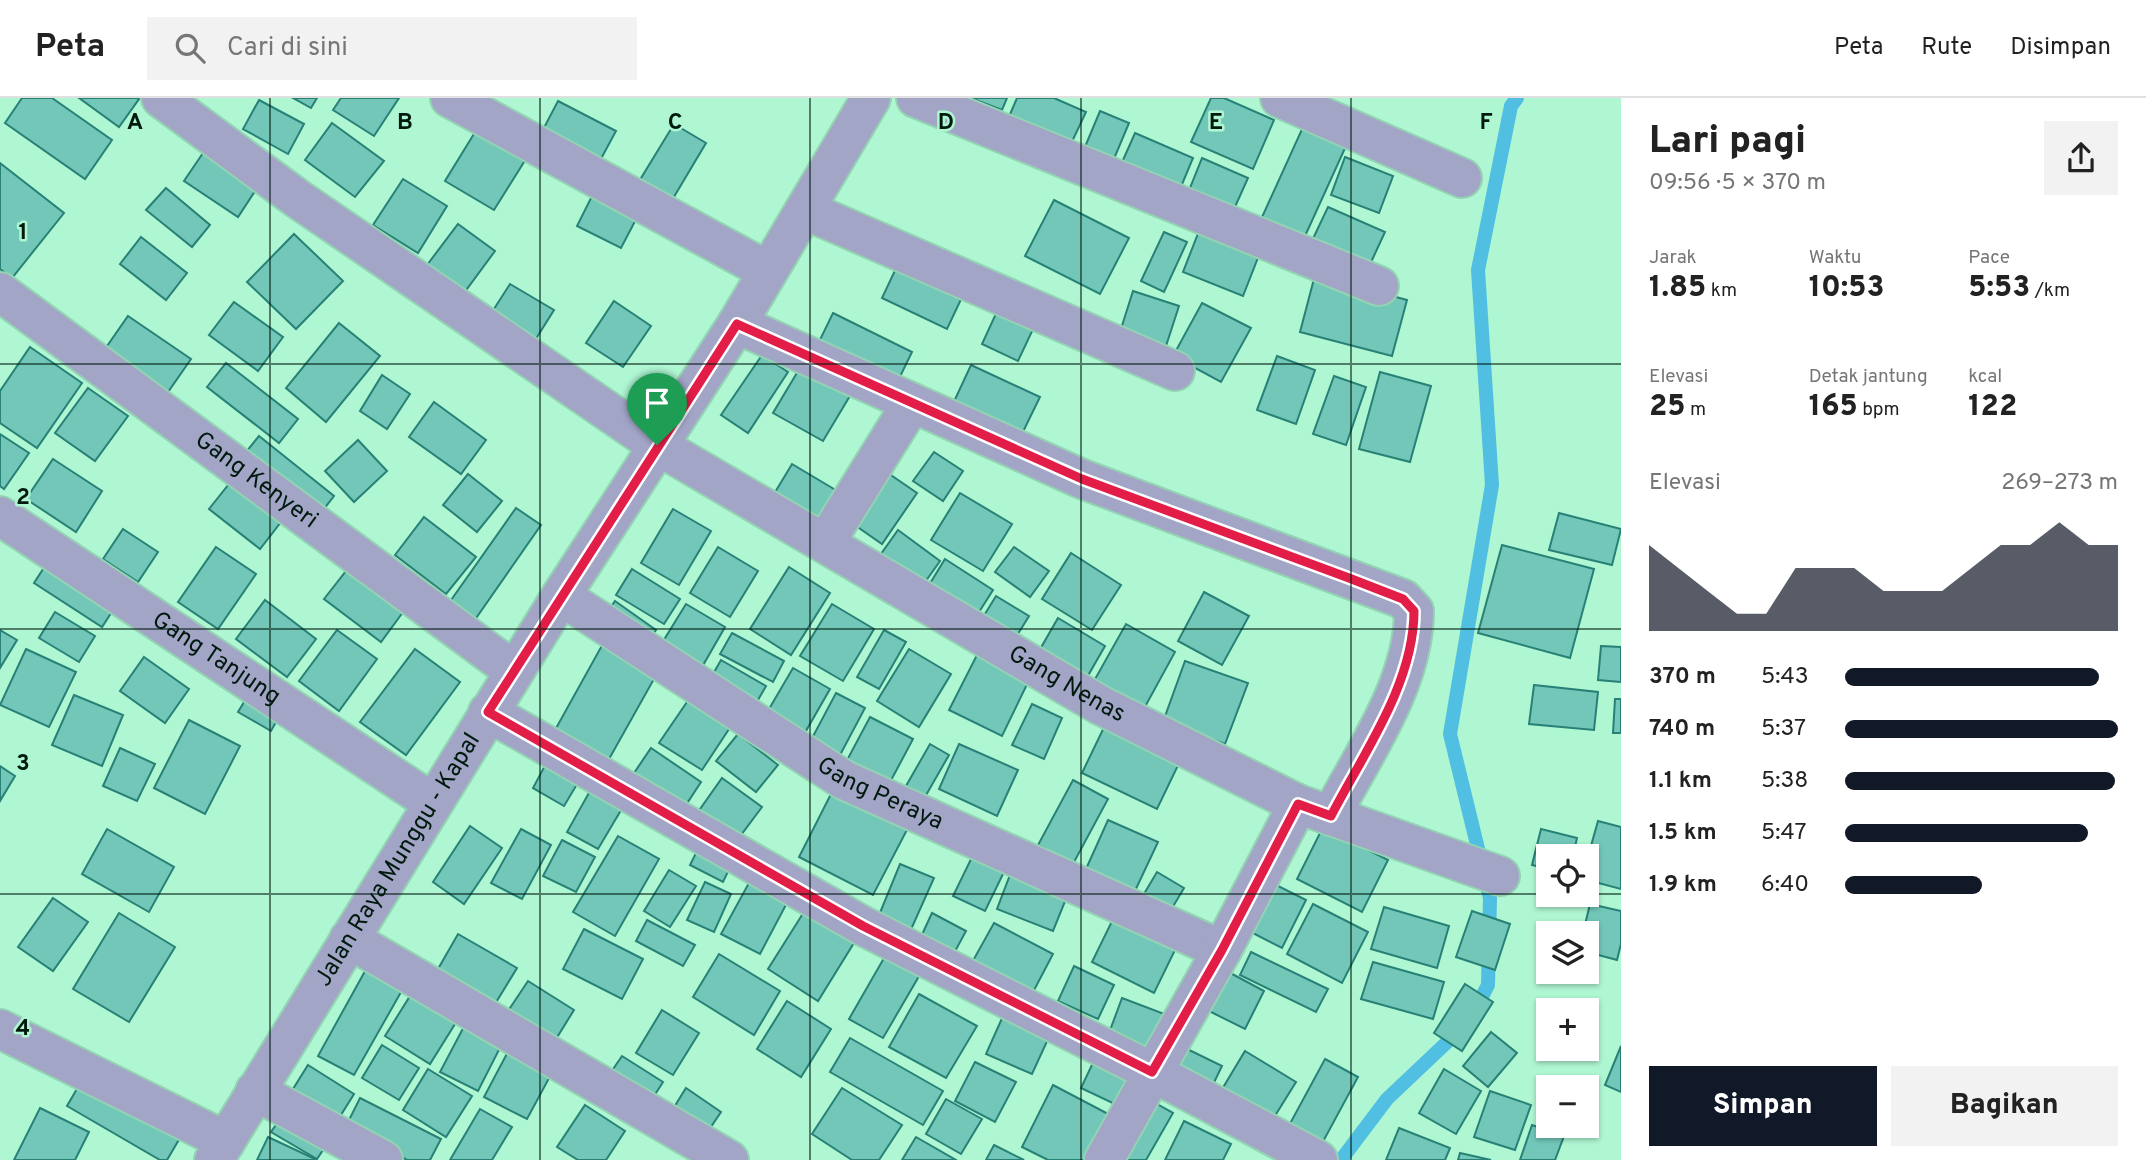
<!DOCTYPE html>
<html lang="id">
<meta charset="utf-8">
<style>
body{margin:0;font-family:Overpass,sans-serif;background:#f2f2f2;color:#222;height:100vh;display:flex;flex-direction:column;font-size:26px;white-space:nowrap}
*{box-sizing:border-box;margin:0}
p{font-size:23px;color:#767676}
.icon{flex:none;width:38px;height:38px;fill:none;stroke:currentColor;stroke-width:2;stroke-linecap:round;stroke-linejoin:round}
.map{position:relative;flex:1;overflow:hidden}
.details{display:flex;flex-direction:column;background:#fff;width:525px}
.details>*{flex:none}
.buttons{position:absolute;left:1536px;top:746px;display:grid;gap:14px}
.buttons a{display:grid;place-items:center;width:63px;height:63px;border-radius:0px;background:#fff;box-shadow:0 2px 5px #0004;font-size:35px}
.pin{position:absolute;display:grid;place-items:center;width:60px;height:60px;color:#fff;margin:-72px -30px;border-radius:50% 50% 50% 0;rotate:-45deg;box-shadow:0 0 7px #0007}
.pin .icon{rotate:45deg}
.round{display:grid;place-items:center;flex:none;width:74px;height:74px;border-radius:0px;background:#f2f2f2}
.overview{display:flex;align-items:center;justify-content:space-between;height:119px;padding:0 28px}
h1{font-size:38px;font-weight:800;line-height:52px}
.figures{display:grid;grid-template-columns:repeat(3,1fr);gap:10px;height:119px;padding:7px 28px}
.figures div{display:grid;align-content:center}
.figures b{font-size:30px;font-weight:800}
.figures small{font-size:19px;font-weight:400}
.figures p{font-size:19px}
.chart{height:196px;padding:14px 28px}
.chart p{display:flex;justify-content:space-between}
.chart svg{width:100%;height:126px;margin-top:7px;fill:#111827;opacity:.7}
.cta{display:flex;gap:14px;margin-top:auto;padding:14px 28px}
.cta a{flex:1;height:80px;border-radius:0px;background:#111827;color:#fff;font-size:28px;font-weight:800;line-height:80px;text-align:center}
.cta a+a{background:#f2f2f2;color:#222}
ul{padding:0 28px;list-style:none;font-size:23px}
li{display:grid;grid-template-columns:112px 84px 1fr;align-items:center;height:52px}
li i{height:18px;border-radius:9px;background:#111827}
header{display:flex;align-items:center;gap:42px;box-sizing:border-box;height:98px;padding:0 35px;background:#fff;border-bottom:2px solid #e0e0e0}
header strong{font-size:33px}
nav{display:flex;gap:38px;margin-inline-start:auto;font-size:24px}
.search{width:490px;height:63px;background:#f2f2f2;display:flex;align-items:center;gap:18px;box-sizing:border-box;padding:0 24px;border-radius:0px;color:#767676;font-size:26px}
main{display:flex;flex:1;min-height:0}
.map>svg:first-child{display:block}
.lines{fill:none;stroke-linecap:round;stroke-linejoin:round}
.stream{stroke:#51bfe2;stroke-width:14}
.building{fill:#72c7b9;stroke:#278175;stroke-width:2}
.minor-casing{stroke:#93d3b3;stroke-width:42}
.minor{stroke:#a3a5c7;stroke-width:38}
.route-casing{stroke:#fff;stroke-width:14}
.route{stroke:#e11d48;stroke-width:9}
.grid{fill:none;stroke:#001a0e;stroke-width:2;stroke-opacity:0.55}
.labels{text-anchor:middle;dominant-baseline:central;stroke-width:5;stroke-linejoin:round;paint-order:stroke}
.street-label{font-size:24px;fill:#001a0e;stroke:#aff6d3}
.grid-label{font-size:23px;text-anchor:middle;font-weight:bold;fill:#001a0e;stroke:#aff6d3;stroke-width:5;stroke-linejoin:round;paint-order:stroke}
</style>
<header>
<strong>Peta</strong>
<div class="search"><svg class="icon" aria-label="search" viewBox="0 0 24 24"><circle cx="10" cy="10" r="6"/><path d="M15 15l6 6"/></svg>Cari di sini</div>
<nav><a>Peta</a><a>Rute</a><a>Disimpan</a></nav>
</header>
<main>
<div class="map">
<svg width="1621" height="1062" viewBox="0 0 1621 1062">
<rect width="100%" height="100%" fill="#aff6d3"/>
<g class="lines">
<!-- stream -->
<g class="stream">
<path d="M1475,912L1488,887L1490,800L1450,636L1492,387L1478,172L1511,8L1517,0"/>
<path d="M1341,1062L1387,1001L1461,931"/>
</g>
</g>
<!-- building -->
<g class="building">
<path d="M22,0H52L112,42L85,81L5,25Z"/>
<path d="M79,0H137L139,1L119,29Z"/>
<path d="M293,0H317L311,10Z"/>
<path d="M341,0H399L374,38L333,12Z"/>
<path d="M971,0H1007L1002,12Z"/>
<path d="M1017,0H1054L1086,14L1070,48L1008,21Z"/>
<path d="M1211,0H1224L1274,22L1253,71L1191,44Z"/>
<path d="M259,2L304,26L288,56L243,31Z"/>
<path d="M558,3L616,33L595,72L537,43Z"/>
<path d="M1100,13L1129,25L1111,68L1082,56Z"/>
<path d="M332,25L384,63L355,99L305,62Z"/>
<path d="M480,26L529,56L494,112L445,83Z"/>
<path d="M674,26L706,45L668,109L635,90Z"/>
<path d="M1303,29L1346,48L1301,147L1258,128Z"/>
<path d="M1135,35L1193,60L1178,96L1119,71Z"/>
<path d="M205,52L259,87L238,119L184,83Z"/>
<path d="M1345,59L1393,78L1379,115L1331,97Z"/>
<path d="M1202,60L1248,80L1235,109L1190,90Z"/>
<path d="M0,65L64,115L12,180L0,171Z"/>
<path d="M403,81L447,108L418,155L373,127Z"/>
<path d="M598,86L643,108L621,150L577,128Z"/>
<path d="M166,90L210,127L192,149L146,112Z"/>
<path d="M1054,102L1129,140L1100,196L1025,158Z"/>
<path d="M1328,109L1385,134L1366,175L1309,149Z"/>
<path d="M458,126L495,153L461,199L424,171Z"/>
<path d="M1199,133L1259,157L1243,198L1183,174Z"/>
<path d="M1164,134L1187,144L1164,194L1141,183Z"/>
<path d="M294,136L343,183L296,231L247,184Z"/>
<path d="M141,139L187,175L166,202L120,166Z"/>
<path d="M899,164L964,195L947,231L882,200Z"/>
<path d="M1315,177L1407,202L1392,258L1300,234Z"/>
<path d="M510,186L554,212L529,252L485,225Z"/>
<path d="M1133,193L1179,208L1166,248L1120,234Z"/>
<path d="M614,203L651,228L623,269L586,245Z"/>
<path d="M234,204L283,239L258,273L209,237Z"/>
<path d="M1202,205L1251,230L1221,284L1173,258Z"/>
<path d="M999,209L1035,227L1018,263L982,246Z"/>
<path d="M833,215L912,254L894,291L815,252Z"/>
<path d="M128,218L191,261L168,294L105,251Z"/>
<path d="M339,225L380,258L326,324L286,290Z"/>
<path d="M30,249L82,285L37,350L0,325V293Z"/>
<path d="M762,257L788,274L748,335L721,317Z"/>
<path d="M1277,258L1315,272L1296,326L1257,312Z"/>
<path d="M226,265L298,321L279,345L207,289Z"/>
<path d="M971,267L1040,299L1019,342L951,310Z"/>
<path d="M801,268L851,296L823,343L773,315Z"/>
<path d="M1380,274L1431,288L1410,364L1359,351Z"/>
<path d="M382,277L410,296L387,331L360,313Z"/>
<path d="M1334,278L1366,289L1346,347L1313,336Z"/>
<path d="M88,290L128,318L95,363L55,335Z"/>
<path d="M434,304L486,342L461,376L409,339Z"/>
<path d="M0,336L29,355L4,391L0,388Z"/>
<path d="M259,338L334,398L317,420L242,359Z"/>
<path d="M358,342L387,373L354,404L325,373Z"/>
<path d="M934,354L963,373L943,403L913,383Z"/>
<path d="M53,361L102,393L76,434L26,401Z"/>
<path d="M792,366L844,397L823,433L771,401Z"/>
<path d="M885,373L917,395L882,446L849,423Z"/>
<path d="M237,376L288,415L260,451L209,411Z"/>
<path d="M468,376L502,403L477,434L443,407Z"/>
<path d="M960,395L1012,426L983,473L931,442Z"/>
<path d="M516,410L541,427L474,523L449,505Z"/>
<path d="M673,411L711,433L679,487L641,465Z"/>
<path d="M1559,415L1621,431L1612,467L1549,452Z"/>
<path d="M424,419L476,459L446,496L395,457Z"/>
<path d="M123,431L158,454L138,484L103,461Z"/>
<path d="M898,432L940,463L918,494L876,463Z"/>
<path d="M1502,447L1594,471L1570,560L1478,535Z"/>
<path d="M216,449L256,476L218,531L178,504Z"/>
<path d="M718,449L758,473L730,519L690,495Z"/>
<path d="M1014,449L1049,473L1030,499L995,474Z"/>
<path d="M1071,455L1121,487L1092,532L1042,501Z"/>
<path d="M945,461L993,492L974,522L926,492Z"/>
<path d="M49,462L117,506L102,529L34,485Z"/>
<path d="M350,468L406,510L381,544L324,501Z"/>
<path d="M789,469L830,495L791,557L750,531Z"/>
<path d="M632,471L680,501L664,526L616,497Z"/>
<path d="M1204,494L1249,518L1222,567L1178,543Z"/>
<path d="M996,498L1029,518L1013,544L980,524Z"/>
<path d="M265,502L316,541L287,579L236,541Z"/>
<path d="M615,503L656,532L645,548L604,519Z"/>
<path d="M686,506L725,529L702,569L662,545Z"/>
<path d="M832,506L874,531L843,583L800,558Z"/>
<path d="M55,514L95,538L79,564L39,540Z"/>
<path d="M1058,520L1105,548L1082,588L1035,560Z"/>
<path d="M1126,526L1175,554L1140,618L1090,590Z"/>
<path d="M0,532L17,542L0,570Z"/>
<path d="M337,532L377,561L339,613L299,583Z"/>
<path d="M884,532L906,544L879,591L857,579Z"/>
<path d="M732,535L784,563L773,584L720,556Z"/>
<path d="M605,542L659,572L604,670L550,641Z"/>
<path d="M1601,548L1621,549V584L1598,582Z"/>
<path d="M26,551L76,574L49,629L0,607Z"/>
<path d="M415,551L460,584L406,657L360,624Z"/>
<path d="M909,551L951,576L919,629L877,603Z"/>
<path d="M980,551L1032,576L1002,638L949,612Z"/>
<path d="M144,559L189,591L165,625L120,593Z"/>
<path d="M721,562L766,588L754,609L709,583Z"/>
<path d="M1185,563L1248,585L1225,646L1163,624Z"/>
<path d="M793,570L830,591L799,645L762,623Z"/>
<path d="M1534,587L1598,594L1594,632L1529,626Z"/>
<path d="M252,591L284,610L271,633L238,614Z"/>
<path d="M836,595L865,610L839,659L810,644Z"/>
<path d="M74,597L123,617L102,668L52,647Z"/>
<path d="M689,601L731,628L702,672L659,645Z"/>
<path d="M1615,601H1621V635H1613Z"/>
<path d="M1032,606L1062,620L1044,661L1012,647Z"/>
<path d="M870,619L913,641L888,688L845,666Z"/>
<path d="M189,622L240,648L205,716L154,690Z"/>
<path d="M1107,623L1182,659L1157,711L1082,675Z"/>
<path d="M738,636L778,667L756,694L716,663Z"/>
<path d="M930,646L949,657L925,699L906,688Z"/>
<path d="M959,646L1018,672L997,718L939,691Z"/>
<path d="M120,650L155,666L137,703L103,688Z"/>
<path d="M651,650L701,684L682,713L632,678Z"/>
<path d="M549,660L582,678L564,708L533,690Z"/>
<path d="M0,668L15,678L0,703Z"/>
<path d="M722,680L762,709L732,749L693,721Z"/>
<path d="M1073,682L1108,701L1073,766L1038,747Z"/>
<path d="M595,684L627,702L598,751L567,734Z"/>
<path d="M834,690L909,728L873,797L799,759Z"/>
<path d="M1108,722L1158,744L1135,793L1086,771Z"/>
<path d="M1598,723L1621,729V791L1587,782V762Z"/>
<path d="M470,728L502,750L464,806L433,784Z"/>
<path d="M1323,729L1388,762L1362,814L1297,781Z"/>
<path d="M107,731L174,769L149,814L82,776Z"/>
<path d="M521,731L551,747L522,801L491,785Z"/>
<path d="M1541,731L1577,740L1573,758H1549V771L1532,767Z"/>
<path d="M618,738L659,761L615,838L573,814Z"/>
<path d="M562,742L595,759L576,794L543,778Z"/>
<path d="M702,743L735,759L723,784L690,767Z"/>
<path d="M972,759L1004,774L985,813L953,798Z"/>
<path d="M900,766L934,780L909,836L877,822Z"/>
<path d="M1013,769L1070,791L1053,833L997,811Z"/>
<path d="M669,772L696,788L670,829L644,813Z"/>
<path d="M1157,774L1184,790L1168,817L1141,801Z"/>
<path d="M750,783L788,803L760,856L721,836Z"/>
<path d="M705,784L731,796L714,834L687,822Z"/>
<path d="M1270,784L1306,802L1282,850L1245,831Z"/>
<path d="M53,800L88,824L53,873L18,849Z"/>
<path d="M1313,806L1368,834L1342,885L1287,856Z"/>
<path d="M1590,806L1621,813V846L1617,862L1587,854V835H1583Z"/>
<path d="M807,809L857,840L818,903L768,871Z"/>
<path d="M1384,809L1449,828L1437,870L1371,851Z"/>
<path d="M1472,813L1510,826L1495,872L1456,859Z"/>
<path d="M119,815L175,849L129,924L73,891Z"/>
<path d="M932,815L966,833L952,859L919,843Z"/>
<path d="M1114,819L1176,850L1154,895L1092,864Z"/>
<path d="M647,822L695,847L683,868L636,843Z"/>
<path d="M994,825L1053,856L1030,900L970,868Z"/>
<path d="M584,831L643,861L622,901L563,871Z"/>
<path d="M458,836L517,870L492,911L434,878Z"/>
<path d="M888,853L922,873L883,940L849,921Z"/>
<path d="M1251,854L1328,891L1316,914L1240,877Z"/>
<path d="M719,856L780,893L754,937L693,899Z"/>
<path d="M1373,864L1444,884L1433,921L1361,901Z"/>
<path d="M369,866L405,887L354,977L318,958Z"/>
<path d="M1074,868L1114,887L1098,921L1058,903Z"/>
<path d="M1221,870L1264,893L1245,931L1201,909Z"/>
<path d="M528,883L574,912L551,949L504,919Z"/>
<path d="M1465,886L1493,904L1462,953L1434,935Z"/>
<path d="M415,890L460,918L430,966L385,938Z"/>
<path d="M919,896L977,928L946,980L889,949Z"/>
<path d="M1122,900L1167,917L1154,952L1109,935Z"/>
<path d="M787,903L831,931L801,979L757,951Z"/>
<path d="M662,912L699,935L673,977L636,955Z"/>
<path d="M1003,918L1049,939L1032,976L986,956Z"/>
<path d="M469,919L506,938L478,993L440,974Z"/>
<path d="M1491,934L1517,955L1488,989L1463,968Z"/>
<path d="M850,940L943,993L923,1027L830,974Z"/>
<path d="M382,947L419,970L399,1002L362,980Z"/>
<path d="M511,948L554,971L527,1021L484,999Z"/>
<path d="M1181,948L1222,968L1207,999L1166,979Z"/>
<path d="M1621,948V994L1605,987Z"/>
<path d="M1099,952L1142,971L1123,1010L1081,990Z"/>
<path d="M1245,953L1296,984L1268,1029L1218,998Z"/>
<path d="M622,958L663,984L649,1006L607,980Z"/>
<path d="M1325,961L1358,979L1319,1051L1286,1033Z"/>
<path d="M975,964L1016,984L995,1024L955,1003Z"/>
<path d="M308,967L354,996L339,1020L293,991Z"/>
<path d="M428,971L472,998L446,1039L403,1012Z"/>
<path d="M1444,971L1481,993L1456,1036L1419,1015Z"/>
<path d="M85,977L184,1033L167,1062H160L67,1008Z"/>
<path d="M1053,987L1112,1018L1090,1062H1048L1022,1049Z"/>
<path d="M686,990L721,1014L702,1042L668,1019Z"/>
<path d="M842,990L902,1027L879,1062H852L812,1036Z"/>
<path d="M1490,993L1531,1007L1515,1052L1474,1039Z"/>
<path d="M360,1000L441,1041L430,1062H407L345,1030Z"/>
<path d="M946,1001L982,1021L961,1056L926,1036Z"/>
<path d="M1148,1001L1173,1015L1146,1062H1113Z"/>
<path d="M585,1007L625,1033L606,1062H578L557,1049Z"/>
<path d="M40,1010L89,1034L75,1062H14Z"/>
<path d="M480,1011L512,1029L492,1062H450Z"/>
<path d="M282,1018L327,1046L317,1061L271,1034Z"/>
<path d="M1184,1023L1231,1046L1223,1062H1165Z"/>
<path d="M1532,1027L1564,1038L1555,1062H1520Z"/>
<path d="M1399,1030L1450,1050L1445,1062H1386Z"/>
<path d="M268,1039L317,1062H257Z"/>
<path d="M916,1039L956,1062H902Z"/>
<path d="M994,1047L1024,1062H986Z"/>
<path d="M1460,1055L1491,1062H1458Z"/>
</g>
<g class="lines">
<defs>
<g id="minor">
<path id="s1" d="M161,0L298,101L657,347L1100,607L1298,706L1500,778"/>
<path d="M450,0L768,173"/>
<path d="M916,0L1379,188"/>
<path d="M1280,0L1462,80"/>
<path d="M805,112L1175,273"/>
<path id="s2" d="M0,194L514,573"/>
<path d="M737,226L1082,381L1403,501L1414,513C1414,586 1363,656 1331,718"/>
<path id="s3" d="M0,418L433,705"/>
<path d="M825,445L912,305"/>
<path id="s4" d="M561,498L844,682L1222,852"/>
<path d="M488,614L863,828L1152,974L1318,1062"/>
<path d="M349,841L729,1062"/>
<path d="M0,931L226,1043"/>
<path d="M255,993L383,1062"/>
<path id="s5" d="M214,1062L561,498L737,226L871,0"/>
<path d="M1104,1062L1222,852L1298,706"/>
</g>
</defs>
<!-- minor casing -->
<use href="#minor" class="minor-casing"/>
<!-- minor -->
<use href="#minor" class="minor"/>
</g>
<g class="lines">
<defs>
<path id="route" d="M737,226L1082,381L1349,480L1403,501L1414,513C1414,586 1363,656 1331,718L1298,706L1222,852L1152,974L863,828L488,614Z"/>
</defs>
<!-- route casing -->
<use href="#route" class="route-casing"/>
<!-- route -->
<use href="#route" class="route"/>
</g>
<!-- grid -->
<path class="grid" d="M270,0V1062M540,0V1062M810,0V1062M1081,0V1062M1351,0V1062M0,266H1621M0,531H1621M0,796H1621"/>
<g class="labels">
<!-- street labels -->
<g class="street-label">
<text stroke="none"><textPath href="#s2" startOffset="318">Gang Kenyeri</textPath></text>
<text stroke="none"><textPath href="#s3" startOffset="259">Gang Tanjung</textPath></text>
<text stroke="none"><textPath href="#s1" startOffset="1080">Gang Nenas</textPath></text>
<text stroke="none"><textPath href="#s4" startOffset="376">Gang Peraya</textPath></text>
<text stroke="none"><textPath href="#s5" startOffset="352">Jalan Raya Munggu - Kapal</textPath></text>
</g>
</g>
<g class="grid-label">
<text x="135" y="31">A</text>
<text x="405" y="31">B</text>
<text x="675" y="31">C</text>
<text x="946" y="31">D</text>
<text x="1216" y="31">E</text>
<text x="1486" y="31">F</text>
<text x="23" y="141">1</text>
<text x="23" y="406">2</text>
<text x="23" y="672">3</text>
<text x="23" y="937">4</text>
</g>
</svg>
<div class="buttons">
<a><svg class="icon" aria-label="locate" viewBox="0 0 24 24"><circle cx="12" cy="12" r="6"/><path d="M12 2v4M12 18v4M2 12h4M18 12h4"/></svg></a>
<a><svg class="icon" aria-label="layers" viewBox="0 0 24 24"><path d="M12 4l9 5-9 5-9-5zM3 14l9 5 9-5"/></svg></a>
<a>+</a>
<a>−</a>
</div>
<div class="pin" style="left:657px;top:347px;background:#1e9e55"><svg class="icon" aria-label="arrive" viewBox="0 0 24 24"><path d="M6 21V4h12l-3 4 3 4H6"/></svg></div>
</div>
<section class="details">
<div class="overview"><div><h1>Lari pagi</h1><p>09:56 · 5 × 370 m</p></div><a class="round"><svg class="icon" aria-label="share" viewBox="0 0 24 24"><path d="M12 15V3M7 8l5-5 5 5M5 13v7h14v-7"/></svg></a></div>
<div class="figures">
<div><p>Jarak</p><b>1.85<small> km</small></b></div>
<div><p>Waktu</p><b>10:53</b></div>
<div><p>Pace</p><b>5:53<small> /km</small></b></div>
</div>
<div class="figures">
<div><p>Elevasi</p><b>25<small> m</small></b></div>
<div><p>Detak jantung</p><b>165<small> bpm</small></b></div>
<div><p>kcal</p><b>122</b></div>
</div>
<div class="chart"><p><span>Elevasi</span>269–273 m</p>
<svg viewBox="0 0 160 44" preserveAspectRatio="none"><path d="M0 44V14L10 22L20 30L30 38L40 38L50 22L60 22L70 22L80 30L90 30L100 30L110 22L120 14L130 14L140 6L150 14L160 14V44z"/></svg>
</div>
<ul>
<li><b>370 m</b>5:43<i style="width:93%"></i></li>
<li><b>740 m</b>5:37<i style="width:100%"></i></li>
<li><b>1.1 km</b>5:38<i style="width:99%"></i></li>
<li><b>1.5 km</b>5:47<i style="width:89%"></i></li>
<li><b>1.9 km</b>6:40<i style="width:50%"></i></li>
</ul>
<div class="cta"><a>Simpan</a><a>Bagikan</a></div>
</section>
</main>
